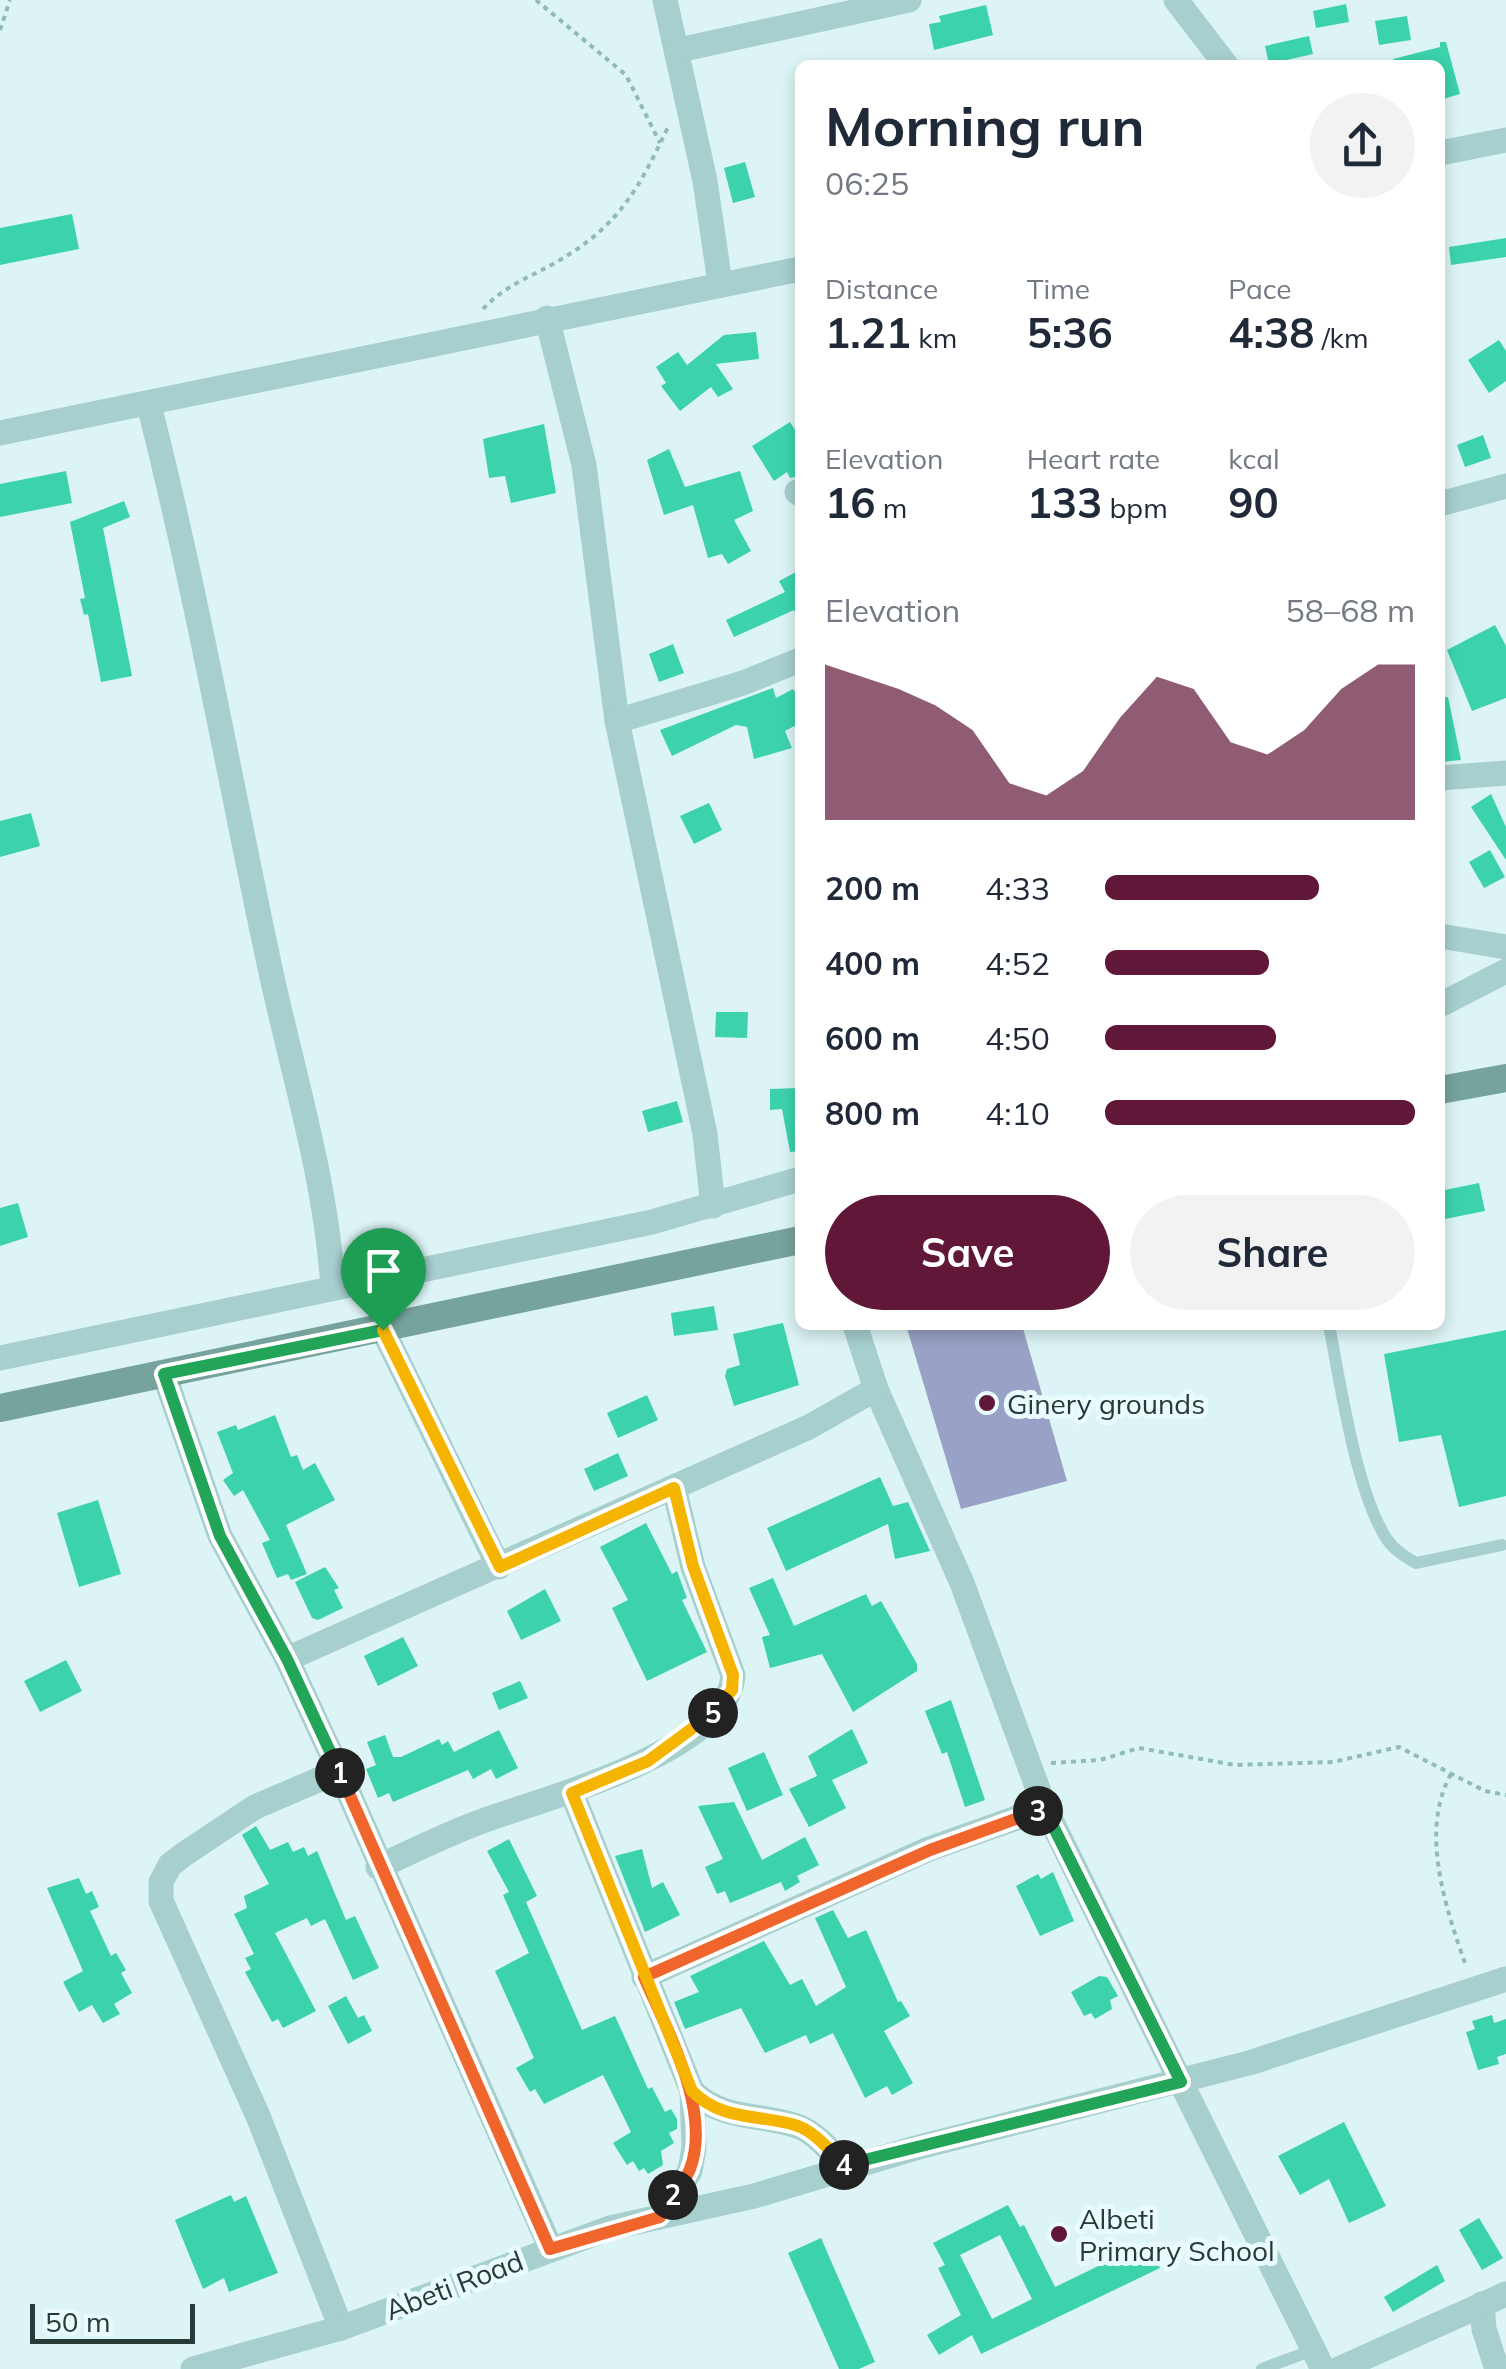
<!DOCTYPE html>
<meta charset="utf-8">
<style>
body{margin:0;font-family:Mulish,sans-serif;background:#f2f2f3;color:#1f2937;height:100vh;display:flex;flex-direction:column;font-size:38px;white-space:nowrap}
*{box-sizing:border-box;margin:0}
p{font-size:32px;color:#747a83}
.icon{flex:none;width:55px;height:55px;fill:none;stroke:currentColor;stroke-width:2;stroke-linecap:round;stroke-linejoin:round}
.map{position:relative;flex:1;overflow:hidden}
.panel{position:absolute;left:795px;top:60px;width:650px;height:1270px;display:flex;flex-direction:column;background:#fff;border-radius:15px;box-shadow:0 5px 15px #0003}
.panel>*{flex:none}
.scale{position:absolute;left:30px;bottom:25px;width:165px;box-sizing:border-box;padding-left:10px;border:5px solid #283a37;border-top:0;font-size:28px;line-height:35px;white-space:nowrap;color:#283a37;-webkit-text-stroke:8px #e9fbfc;paint-order:stroke}
.pin{position:absolute;display:grid;place-items:center;width:85px;height:85px;color:#fff;margin:-102px -42px;border-radius:50% 50% 50% 0;rotate:-45deg;box-shadow:0 0 10px #0007}
.pin .icon{rotate:45deg}
.km{position:absolute;width:50px;height:50px;margin:-25px;border-radius:50%;background:#222;color:#fff;font-size:28px;line-height:50px;text-align:center}
.round{display:grid;place-items:center;flex:none;width:105px;height:105px;border-radius:52px;background:#f2f2f3}
.head{display:flex;align-items:center;justify-content:space-between;height:170px;padding:0 30px}
h1{font-size:55px;font-weight:700;line-height:75px}
.stats{display:grid;grid-template-columns:repeat(3,1fr);gap:15px;height:170px;padding:10px 30px}
.stats div{display:grid;align-content:center}
.stats b{font-size:42px;font-weight:700}
.stats small{font-size:28px;font-weight:400}
.stats p{font-size:28px}
.chart{height:280px;padding:20px 30px}
.chart p{display:flex;justify-content:space-between}
.chart svg{width:100%;height:180px;margin-top:10px;fill:#611838;opacity:.7}
.action{display:flex;gap:20px;margin-top:auto;padding:20px 30px}
.action a{flex:1;height:115px;border-radius:60px;background:#611838;color:#fff;font-size:40px;font-weight:700;line-height:115px;text-align:center}
.action a+a{background:#f2f2f3;color:#1f2937}
ul{padding:0 30px;list-style:none;font-size:32px}
li{display:grid;grid-template-columns:160px 120px 1fr;align-items:center;height:75px}
li i{height:25px;border-radius:12px;background:#611838}
.map>svg:first-child{display:block}
.green{fill:#9aa1c6}
.building{fill:#3cd3ac;fill-rule:evenodd}
.lines{fill:none;stroke-linecap:round;stroke-linejoin:round}
.path{stroke:#90bbb8;stroke-width:4;stroke-dasharray:5 5;stroke-linecap:butt}
.service{stroke:#a6cfcd;stroke-width:12}
.minor{stroke:#a6cfcd;stroke-width:25}
.secondary{stroke:#77a39d;stroke-width:28}
.split-1-casing{stroke:#fff;stroke-width:20}
.split-2-casing{stroke:#fff;stroke-width:20}
.split-3-casing{stroke:#fff;stroke-width:20}
.split-4-casing{stroke:#fff;stroke-width:20}
.split-5-casing{stroke:#fff;stroke-width:20}
.split-6-casing{stroke:#fff;stroke-width:20}
.split-1{stroke:#22a559;stroke-width:12}
.split-2{stroke:#f0652b;stroke-width:12}
.split-3{stroke:#f0652b;stroke-width:12}
.split-4{stroke:#22a559;stroke-width:12}
.split-5{stroke:#f5b400;stroke-width:12}
.split-6{stroke:#f5b400;stroke-width:12}
.poi-dot{fill:#611838;stroke:#e9fbfc;stroke-width:4}
.labels{text-anchor:middle;dominant-baseline:central;stroke-width:10;stroke-linejoin:round;paint-order:stroke}
.poi-label{font-size:28px;fill:#283a37;stroke:#e9fbfc;text-anchor:start}
.street-label{font-size:28px;fill:#283a37;stroke:#e9fbfc}
</style>
<div class="map">
<svg width="1506" height="2369" viewBox="0 0 1506 2369">
<rect width="100%" height="100%" fill="#dcf4f5"/>
<!-- green -->
<path class="green" d="M906,1325H1022L1067,1481L961,1509Z"/>
<!-- building -->
<g class="building">
<path d="M1346,4L1349,22L1316,28L1313,11Z"/>
<path d="M986,5L993,35L934,50L929,24L941,22L939,16Z"/>
<path d="M1407,16L1411,40L1379,45L1375,21Z"/>
<path d="M1309,36L1313,54L1269,64L1265,46Z"/>
<path d="M1440,42H1446L1460,94L1440,100V65H1394L1393,59L1440,47Z"/>
<path d="M745,162L755,197L733,203L724,168Z"/>
<path d="M72,214L79,249L0,265V228Z"/>
<path d="M1506,238V257L1451,265L1449,247Z"/>
<path d="M756,332L759,359L716,364L733,389L718,397L711,387L680,411L661,386L666,383L656,367L678,352L687,365L724,335Z"/>
<path d="M1499,340L1506,351V381L1489,393L1468,360Z"/>
<path d="M790,422L800,438V476L790,478L787,472L774,481L752,446Z"/>
<path d="M544,424L556,493L511,503L505,476L489,478L483,439Z"/>
<path d="M1483,435L1491,458L1465,467L1457,445Z"/>
<path d="M669,449L685,487L740,471L753,511L734,520L751,551L728,564L722,554L708,558L693,505L664,515L647,460Z"/>
<path d="M66,471L72,503L0,517V484Z"/>
<path d="M124,501L130,517L103,528L132,676L101,682L88,614L84,615L80,599L85,598L70,522Z"/>
<path d="M800,570V623L794,610L734,637L726,620L785,592L779,581Z"/>
<path d="M1495,625L1506,646V698L1472,711L1447,650Z"/>
<path d="M673,644L684,673L659,682L649,654Z"/>
<path d="M773,688L776,698L793,689L800,702V723L785,731L792,748L754,759L747,727L736,725L672,756L660,730Z"/>
<path d="M1448,697L1461,760L1440,762V698Z"/>
<path d="M1491,794L1506,827V860L1471,807Z"/>
<path d="M709,803L722,830L694,844L680,816Z"/>
<path d="M31,813L40,846L0,857V821Z"/>
<path d="M1490,850L1505,877L1484,888L1469,862Z"/>
<path d="M716,1012H748L747,1038L715,1037Z"/>
<path d="M799,1088L800,1151L790,1152L782,1109L770,1110V1089Z"/>
<path d="M677,1101L683,1122L648,1132L642,1111Z"/>
<path d="M1479,1183L1485,1211L1440,1220V1191Z"/>
<path d="M18,1203L28,1237L0,1246V1208Z"/>
<path d="M714,1306L718,1330L674,1336L671,1313Z"/>
<path d="M783,1323L799,1385L734,1406L725,1376L727,1369L740,1365L733,1334Z"/>
<path d="M1506,1330V1496L1459,1507L1441,1435L1399,1442L1384,1354Z"/>
<path d="M647,1395L658,1420L618,1438L607,1413Z"/>
<path d="M275,1415L291,1457L297,1455L303,1470L315,1463L335,1500L286,1525L307,1574L291,1580L288,1574L277,1578L262,1543L270,1540L243,1490L234,1496L223,1480L233,1473L217,1432L236,1425L238,1430Z"/>
<path d="M618,1453L628,1476L594,1491L584,1469Z"/>
<path d="M880,1477L893,1506L908,1502L930,1551L895,1559L888,1524L786,1571L767,1528Z"/>
<path d="M98,1500L121,1574L79,1587L57,1513Z"/>
<path d="M646,1523L672,1574L677,1571L687,1598L682,1600L707,1652L647,1681L612,1608L628,1600L600,1547Z"/>
<path d="M325,1567L339,1588L334,1590L343,1608L318,1620L312,1618L295,1582Z"/>
<path d="M773,1578L794,1626L866,1594L872,1606L881,1601L917,1664V1671L853,1712L822,1654L770,1668L762,1637L770,1635L749,1588Z"/>
<path d="M545,1589L561,1621L521,1640L507,1611Z"/>
<path d="M403,1637L418,1666L378,1686L364,1656Z"/>
<path d="M66,1660L82,1691L40,1712L24,1681Z"/>
<path d="M520,1681L528,1698L499,1710L492,1693Z"/>
<path d="M951,1700L985,1800L965,1807L947,1752L942,1754L925,1711Z"/>
<path d="M852,1729L868,1763L832,1780L846,1808L809,1827L789,1789L817,1776L808,1756Z"/>
<path d="M499,1730L518,1768L496,1779L491,1769L473,1779L468,1770L393,1802L389,1793L378,1798L366,1769L376,1765L367,1742L385,1735L393,1757H401L439,1739L442,1745L448,1741L454,1752Z"/>
<path d="M764,1752L783,1795L747,1811L728,1768Z"/>
<path d="M734,1802L762,1860L805,1837L819,1865L797,1876L800,1882L785,1891L781,1882L730,1903L725,1891L717,1894L705,1867L723,1859L698,1806Z"/>
<path d="M256,1826L270,1850L288,1842L293,1852L304,1847L308,1856L317,1851L346,1920L355,1916L379,1968L353,1980L325,1919L311,1926L307,1918L275,1933L316,2011L283,2028L278,2019L272,2022L245,1972L251,1969L245,1958L254,1954L234,1914L247,1908L244,1896L269,1884L242,1835Z"/>
<path d="M509,1839L537,1896L526,1902L582,2030L615,2016L648,2089L652,2087L665,2112L671,2109L677,2119V2129L669,2133L674,2143L661,2151L663,2165L648,2174L644,2168L639,2171L633,2161L627,2165L613,2143L631,2132L603,2075L544,2104L535,2089L530,2092L516,2068L534,2058L495,1971L529,1953L503,1895L509,1892L487,1851Z"/>
<path d="M642,1849L652,1888L663,1882L680,1915L645,1932L615,1856Z"/>
<path d="M1053,1872L1074,1921L1040,1936L1016,1886L1038,1874L1041,1879Z"/>
<path d="M79,1878L86,1894L92,1891L99,1907L90,1911L111,1956L116,1953L126,1970L121,1973L132,1993L114,2004L120,2014L103,2023L92,2005L79,2012L63,1982L83,1971L47,1888Z"/>
<path d="M833,1910L848,1938L866,1930L898,2002L901,2001L910,2016L884,2031L913,2083L892,2095L887,2086L865,2098L833,2033L810,2044L806,2035L765,2053L741,2008L685,2029L674,2002L699,1992L690,1976L764,1941L790,1985L802,1979L816,2006L846,1987L815,1918Z"/>
<path d="M1099,1976L1107,1977L1118,1996L1110,2000L1112,2009L1095,2019L1091,2013L1084,2016L1071,1992Z"/>
<path d="M346,1996L358,2018L364,2015L372,2031L348,2044L328,2006Z"/>
<path d="M1492,2015L1494,2023L1506,2019V2054L1497,2057L1499,2064L1478,2070L1466,2032L1475,2029L1472,2021Z"/>
<path d="M1344,2122L1386,2206L1349,2223L1329,2179L1300,2195L1278,2156Z"/>
<path d="M231,2195L234,2202L246,2196L278,2273L229,2292L224,2278L203,2289L175,2220Z"/>
<path d="M1008,2205L1020,2227L1024,2225L1055,2287L1148,2242L1160,2268L981,2354L972,2335L939,2355L927,2335L961,2315L938,2268L945,2265L933,2243ZM1000,2235L1032,2299L992,2319L960,2255Z"/>
<path d="M1479,2218L1503,2258L1482,2270L1459,2230Z"/>
<path d="M821,2238L875,2362L859,2369H839L788,2253Z"/>
<path d="M1437,2265L1445,2281L1393,2312L1384,2297Z"/>
</g>
<g class="lines">
<!-- path -->
<g class="path">
<path d="M536,0L626,75L660,143"/>
<path d="M0,30L10,0"/>
<path d="M483,309C505,285 533,276 560,260C621,224 640,186 669,125"/>
<path d="M1051,1763L1100,1760L1139,1748L1235,1765L1333,1762L1399,1747L1485,1791L1506,1795"/>
<path d="M1451,1774C1419,1831 1446,1909 1466,1966"/>
</g>
<!-- service -->
<g class="service">
<path d="M1329,1325C1340,1382 1356,1491 1386,1538C1394,1550 1404,1556 1416,1563L1502,1545"/>
<path d="M1262,2369L1313,2350"/>
</g>
<!-- minor -->
<g class="minor">
<path d="M665,0L705,181L720,283"/>
<path d="M1176,0L1226,65"/>
<path d="M679,50L909,0"/>
<path d="M1440,153L1506,140"/>
<path d="M547,318L584,465L617,721L705,1134L713,1206"/>
<path d="M149,405C195,586 228,770 267,954C290,1065 326,1175 333,1288"/>
<path d="M0,433L800,269"/>
<path d="M797,492L800,494"/>
<path d="M1440,504L1506,486"/>
<path d="M617,721L743,683L800,660"/>
<path d="M1440,778L1506,773"/>
<path d="M1440,936L1506,947"/>
<path d="M1440,1005L1506,971"/>
<path d="M855,1325L876,1389L962,1583L1045,1808L1323,2369"/>
<path d="M383,1330L499,1567"/>
<path d="M0,1358L652,1222L800,1179"/>
<path d="M164,1374L220,1536L287,1659L339,1771L551,2249"/>
<path d="M287,1659L809,1427L876,1389"/>
<path d="M339,1771L255,1807L183,1855L170,1865L161,1882V1901L258,2116L341,2328"/>
<path d="M572,1793L692,2091C723,2121 759,2113 797,2126C817,2133 832,2153 846,2168"/>
<path d="M378,1867C411,1852 443,1836 477,1823C537,1800 729,1753 733,1675L693,1567L674,1488"/>
<path d="M644,1977L929,1849L1045,1808"/>
<path d="M659,2217L690,2171L694,2148L692,2091"/>
<path d="M1482,2304L1484,2329L1497,2369"/>
<path d="M193,2369L341,2328L610,2228L754,2196L919,2147L1249,2063L1506,1979"/>
<path d="M1339,2369L1506,2294"/>
</g>
<!-- secondary -->
<g class="secondary">
<path d="M1440,1090L1506,1078"/>
<path d="M0,1408L800,1240"/>
</g>
</g>
<g class="lines">
<defs>
<path id="split-1" d="M340,1773L287,1659L220,1536L164,1374L383,1330"/>
<path id="split-2" d="M340,1773L550,2249L660,2217L673,2195"/>
<path id="split-3" d="M673,2195C678,2187 687,2178 690,2169C712,2111 667,2030 644,1977L930,1850L1038,1811"/>
<path id="split-4" d="M844,2165L1181,2082L1044,1808L1038,1811"/>
<path id="split-5" d="M713,1713L648,1761L572,1793L692,2091C722,2121 757,2114 795,2125C815,2131 830,2151 844,2165"/>
<path id="split-6" d="M383,1330L500,1567L674,1488L693,1566L733,1675L732,1690L713,1713"/>
</defs>
<!-- split-1 casing -->
<use href="#split-1" class="split-1-casing"/>
<!-- split-2 casing -->
<use href="#split-2" class="split-2-casing"/>
<!-- split-3 casing -->
<use href="#split-3" class="split-3-casing"/>
<!-- split-4 casing -->
<use href="#split-4" class="split-4-casing"/>
<!-- split-5 casing -->
<use href="#split-5" class="split-5-casing"/>
<!-- split-6 casing -->
<use href="#split-6" class="split-6-casing"/>
<!-- split-1 -->
<use href="#split-1" class="split-1"/>
<!-- split-2 -->
<use href="#split-2" class="split-2"/>
<!-- split-3 -->
<use href="#split-3" class="split-3"/>
<!-- split-4 -->
<use href="#split-4" class="split-4"/>
<!-- split-5 -->
<use href="#split-5" class="split-5"/>
<!-- split-6 -->
<use href="#split-6" class="split-6"/>
</g>
<!-- markers -->
<g class="poi-dot">
<circle cx="987" cy="1403" r="10"/>
<circle cx="1059" cy="2234" r="10"/>
</g>
<g class="labels">
<!-- poi labels -->
<g class="poi-label">
<text x="1007" y="1403">Ginery grounds</text>
<text x="1079" y="2218">Albeti<tspan x="1079" dy="32">Primary School</tspan></text>
</g>
<!-- street labels -->
<g class="street-label">
<text transform="translate(454 2285) rotate(-21)">Abeti Road</text>
</g>
</g>
</svg>
<div class="scale">50 m</div>
<div class="pin" style="left:383px;top:1330px;background:#1e9e55"><svg class="icon" aria-label="arrive" viewBox="0 0 24 24"><path d="M6 21V4h12l-3 4 3 4H6"/></svg></div>
<b class="km" style="left:340px;top:1773px">1</b>
<b class="km" style="left:673px;top:2195px">2</b>
<b class="km" style="left:1038px;top:1811px">3</b>
<b class="km" style="left:844px;top:2165px">4</b>
<b class="km" style="left:713px;top:1713px">5</b>
<section class="panel">
<div class="head"><div><h1>Morning run</h1><p>06:25</p></div><a class="round"><svg class="icon" aria-label="share" viewBox="0 0 24 24"><path d="M12 15V3M7 8l5-5 5 5M5 13v7h14v-7"/></svg></a></div>
<div class="stats">
<div><p>Distance</p><b>1.21<small> km</small></b></div>
<div><p>Time</p><b>5:36</b></div>
<div><p>Pace</p><b>4:38<small> /km</small></b></div>
</div>
<div class="stats">
<div><p>Elevation</p><b>16<small> m</small></b></div>
<div><p>Heart rate</p><b>133<small> bpm</small></b></div>
<div><p>kcal</p><b>90</b></div>
</div>
<div class="chart"><p><span>Elevation</span>58–68 m</p>
<svg viewBox="0 0 160 44" preserveAspectRatio="none"><path d="M0 44V6L10 9L20 12L30 16L40 22L50 35L60 38L70 32L80 19L90 9L100 12L110 25L120 28L130 22L140 12L150 6L160 6V44z"/></svg>
</div>
<ul>
<li><b>200 m</b>4:33<i style="width:69%"></i></li>
<li><b>400 m</b>4:52<i style="width:53%"></i></li>
<li><b>600 m</b>4:50<i style="width:55%"></i></li>
<li><b>800 m</b>4:10<i style="width:100%"></i></li>
</ul>
<div class="action"><a>Save</a><a>Share</a></div>
</section>
</div>
